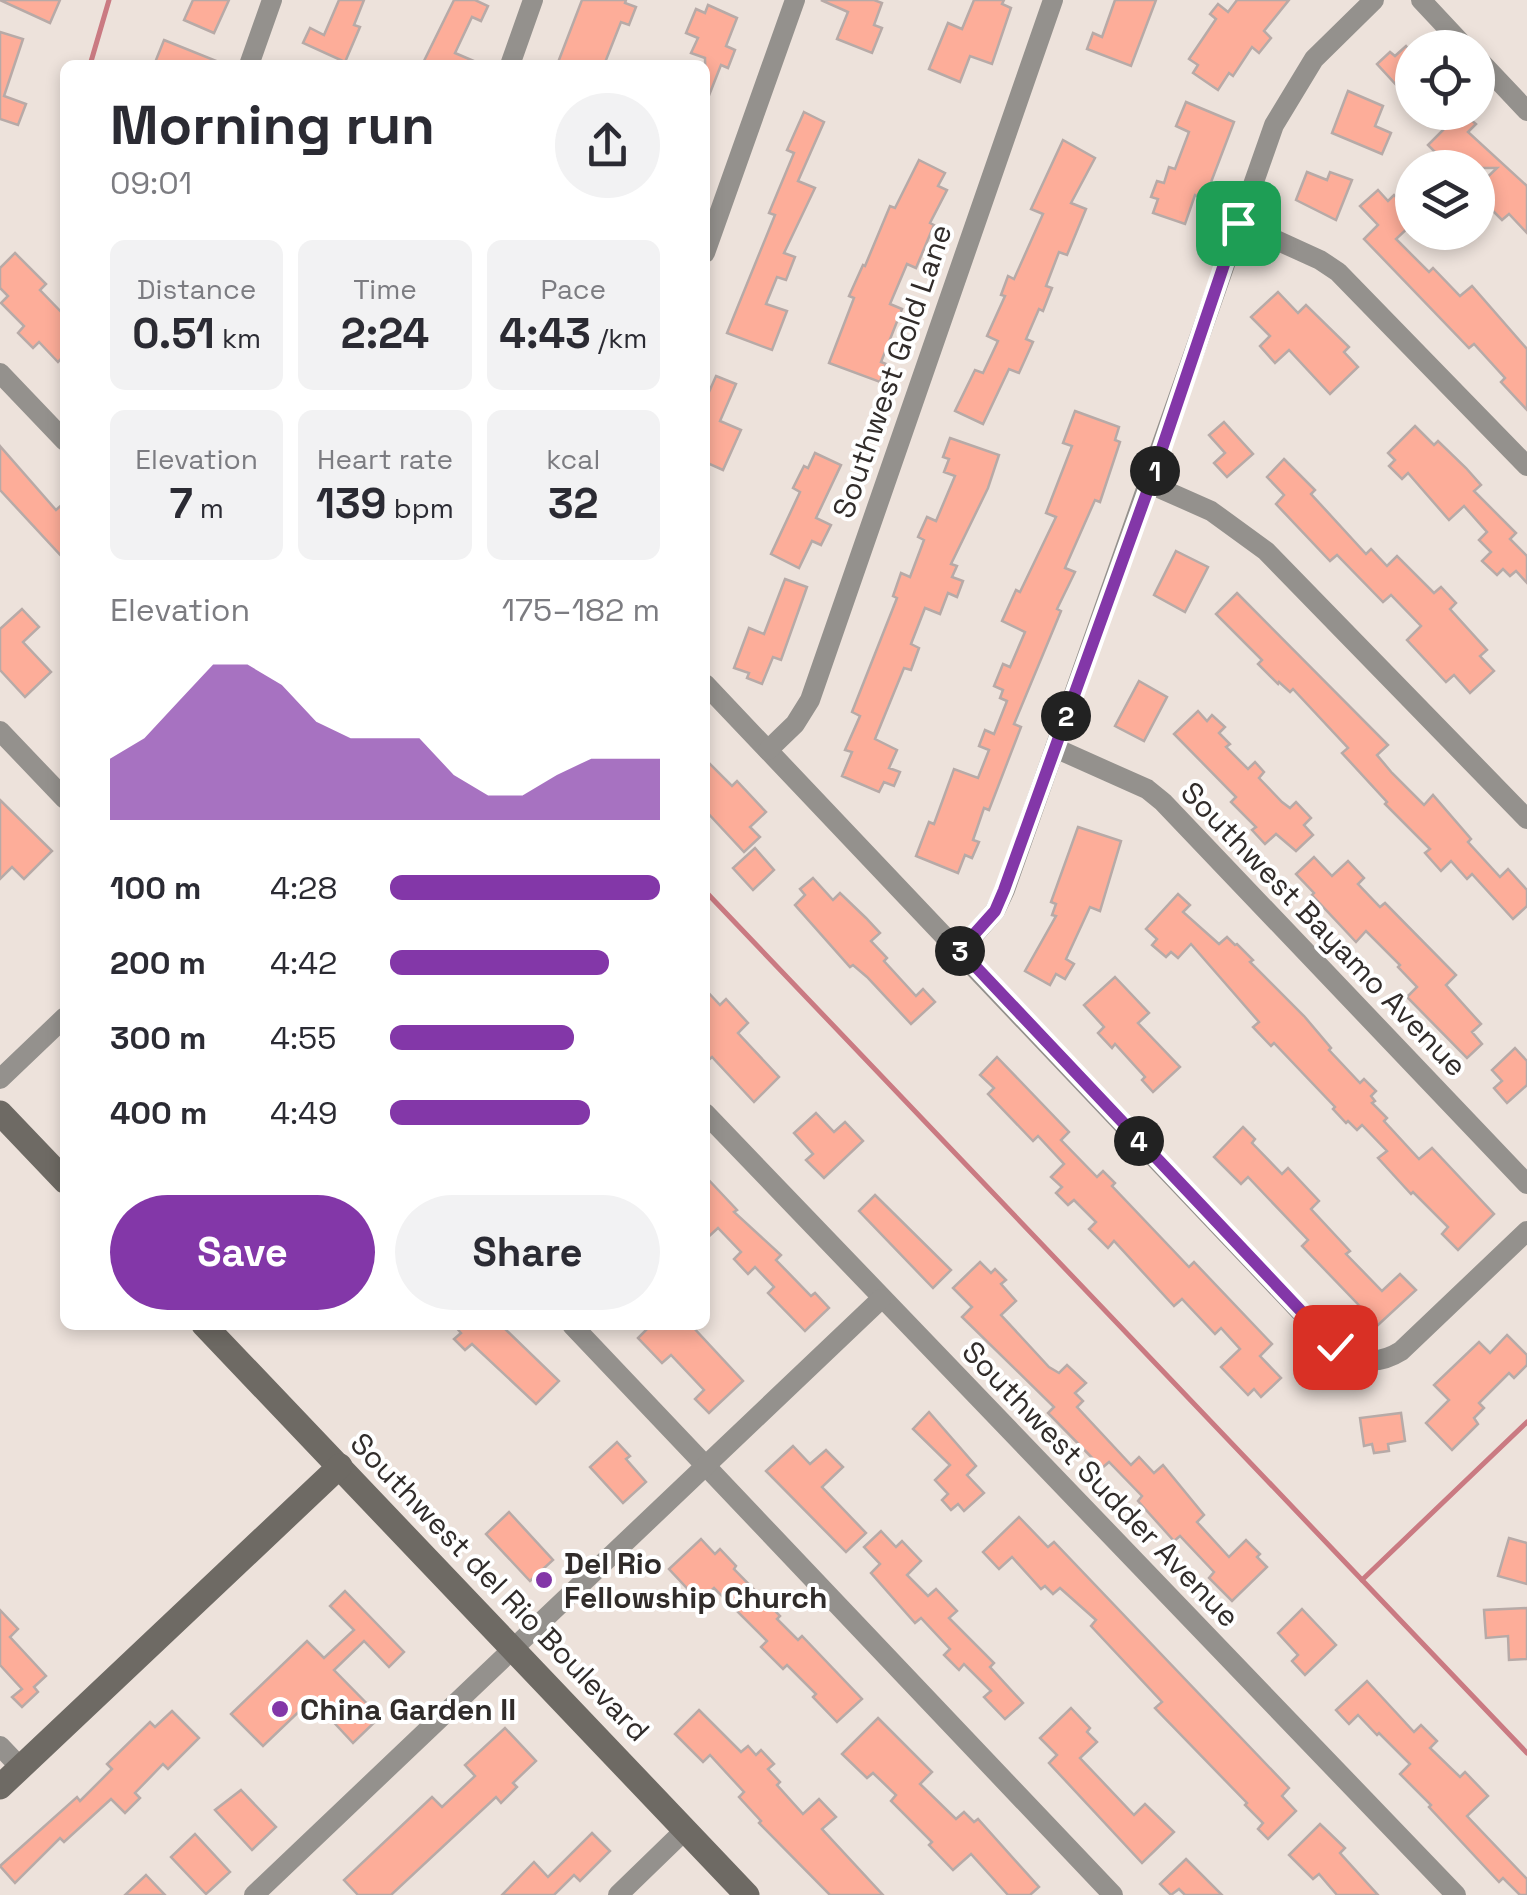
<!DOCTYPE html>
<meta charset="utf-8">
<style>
body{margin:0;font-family:"Space Grotesk",sans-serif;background:#f2f2f3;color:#2b2b33;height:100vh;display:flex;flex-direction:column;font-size:38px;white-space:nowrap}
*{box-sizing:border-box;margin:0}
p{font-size:32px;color:#7c7c81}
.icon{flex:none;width:55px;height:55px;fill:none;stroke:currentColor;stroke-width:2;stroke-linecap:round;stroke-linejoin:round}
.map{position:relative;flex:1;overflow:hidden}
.sheet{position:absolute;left:60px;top:60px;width:650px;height:1270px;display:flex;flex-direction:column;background:#fff;border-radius:15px;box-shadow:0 5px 15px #0003}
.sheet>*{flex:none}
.buttons{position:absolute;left:1395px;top:30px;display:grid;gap:20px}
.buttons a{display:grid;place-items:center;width:100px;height:100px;border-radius:50%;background:#fff;box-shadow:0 5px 15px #0003;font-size:50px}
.pin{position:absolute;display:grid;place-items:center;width:85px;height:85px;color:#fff;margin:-42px;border-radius:20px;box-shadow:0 5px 15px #0006}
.km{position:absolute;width:50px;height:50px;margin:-25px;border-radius:50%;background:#222;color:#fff;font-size:28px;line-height:50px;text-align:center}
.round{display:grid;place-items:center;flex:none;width:105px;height:105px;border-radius:52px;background:#f2f2f3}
.overview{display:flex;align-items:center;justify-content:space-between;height:170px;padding:0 50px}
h1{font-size:55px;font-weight:700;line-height:75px}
.figures{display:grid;grid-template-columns:repeat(3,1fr);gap:15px;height:170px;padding:10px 50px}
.figures div{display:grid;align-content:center;border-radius:15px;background:#f2f2f3;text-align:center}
.figures b{font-size:42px;font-weight:700}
.figures small{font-size:28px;font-weight:400}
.figures p{font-size:28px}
.chart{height:280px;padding:20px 50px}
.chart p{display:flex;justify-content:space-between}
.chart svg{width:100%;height:180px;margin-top:10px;fill:#8337a8;opacity:.7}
.action{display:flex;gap:20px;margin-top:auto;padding:20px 50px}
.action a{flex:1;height:115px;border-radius:60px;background:#8337a8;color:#fff;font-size:40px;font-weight:700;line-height:115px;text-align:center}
.action a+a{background:#f2f2f3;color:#2b2b33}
ul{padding:0 50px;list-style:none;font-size:32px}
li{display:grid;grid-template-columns:160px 120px 1fr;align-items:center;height:75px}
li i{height:25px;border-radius:12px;background:#8337a8}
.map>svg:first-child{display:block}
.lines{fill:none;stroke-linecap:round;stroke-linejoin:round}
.stream{stroke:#ca7a82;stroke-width:5}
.building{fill:#fdad99;stroke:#b7aaa7;stroke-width:2.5}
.street{stroke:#94918d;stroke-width:20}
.secondary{stroke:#6e6a64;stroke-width:25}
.route-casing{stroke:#fff;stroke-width:20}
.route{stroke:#8337a8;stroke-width:12}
.poi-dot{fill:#8337a8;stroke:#fff;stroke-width:4}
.labels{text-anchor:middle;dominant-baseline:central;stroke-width:8;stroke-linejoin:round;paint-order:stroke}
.street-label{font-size:30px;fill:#312c2a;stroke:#fff}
.poi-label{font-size:30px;font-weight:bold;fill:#312c2a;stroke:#fff;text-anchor:start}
</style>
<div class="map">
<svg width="1527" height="1895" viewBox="0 0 1527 1895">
<rect width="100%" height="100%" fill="#ede2db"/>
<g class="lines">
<!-- stream -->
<g class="stream">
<path d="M90,65L109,0"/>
<path d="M705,891L1527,1753"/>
<path d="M1362,1580L1527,1422"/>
</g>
</g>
<!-- building -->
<g class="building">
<path d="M0,0H60L50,23Z"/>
<path d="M193,0H229L214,33L184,20Z"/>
<path d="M339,0H364L354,25L360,27L345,62L303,43L310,28L324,35Z"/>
<path d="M454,0H475L488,6L481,21L472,17L455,53L483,65H422Z"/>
<path d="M582,0H626L625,3L636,7L629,25L621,22L604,65H557Z"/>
<path d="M821,0H874L882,3L874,25L882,28L872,53L837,39L848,12Z"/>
<path d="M974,0H1004L1002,4L1011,8L992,64L970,56L960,82L929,69L948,23L962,29Z"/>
<path d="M1115,0H1156L1131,66L1087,49L1093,33L1102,37Z"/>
<path d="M1237,0H1289L1264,31L1271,38L1259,53L1252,47L1233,76L1229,73L1218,90L1193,73L1198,65L1189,59L1216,19L1210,14L1218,4L1228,12Z"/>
<path d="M708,5L737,18L726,46L735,50L728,68L721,65L706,103L705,58L691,53L698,38L686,33L696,9L705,13Z"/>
<path d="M0,32L23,39L4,96L26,104L18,125L0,119Z"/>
<path d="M164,40L224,64V65H154Z"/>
<path d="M1406,46L1412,53V102L1377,64L1390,52L1395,56Z"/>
<path d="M1348,91L1383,106L1375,126L1391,133L1382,154L1332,133Z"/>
<path d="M1186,102L1234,122L1205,198L1195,195L1185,224L1153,213L1158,199L1151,197L1157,181L1164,183L1169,167L1175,169L1189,132L1176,126Z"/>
<path d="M804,112L824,122L798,181L815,188L784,253L795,257L786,280L777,277L766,304L787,311L772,350L727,333L775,215L769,213L794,153L787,150Z"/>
<path d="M1461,112L1476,124L1468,132L1527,186V233L1509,214L1502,220L1478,196V186L1497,168H1428L1439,156L1428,145Z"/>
<path d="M1063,140L1095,158L1071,203L1086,209L1067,255L1059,252L1046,286L1052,288L1043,311L1039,309L1026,339L1033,342L1019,373L1009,369L983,424L955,411L975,370L983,373L998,341L987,336L1005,296L1001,295L1008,276L1014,279L1043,214L1031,209Z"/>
<path d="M919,160L945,173L938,186L947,190L930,223L934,225L916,268L907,264L890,304L902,309L881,362L886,364L880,382L829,363L854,298L849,296L863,265L865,266L890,206L895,208Z"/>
<path d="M1307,172L1327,180L1330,172L1352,180L1336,220L1296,200Z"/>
<path d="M1378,190L1388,201L1394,195L1408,210L1402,216L1411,225L1396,239L1429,272L1433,268L1460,296L1472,286L1527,349V410L1501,382L1505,378L1474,344L1469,348L1364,239L1378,225L1360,206Z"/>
<path d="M15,253L46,284L40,290L65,316V355L58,362L39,342L33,348L18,333L24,326L1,303L8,296L0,288V268Z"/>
<path d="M1278,292L1298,313L1306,305L1349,347L1344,352L1358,367L1330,394L1289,350L1275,363L1260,346L1270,336L1251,317Z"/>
<path d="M716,376L736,384L720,421L741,430L723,470L705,462V401Z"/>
<path d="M1075,411L1119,427L1115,440L1120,442L1100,502L1095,500L1065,568L1075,572L1057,609L1061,611L1014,724L1021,727L989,810L984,808L973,840L979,842L972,858L965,855L958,873L916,856L929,822L934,824L954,769L978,778L989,750L979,746L985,730L994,734L1007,701L1000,698L1003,690L994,686L1003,664L1010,667L1025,632L1002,621L1016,590L1020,592L1056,517L1046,513L1072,446L1063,443Z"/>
<path d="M1224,422L1253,454L1227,477L1214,463L1225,453L1209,435Z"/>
<path d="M1415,426L1434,445L1438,441L1466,468L1481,485L1474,491L1516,533L1510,539L1527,556V583L1516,571L1510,576L1503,569L1497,575L1482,561L1491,552L1479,540L1487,532L1464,506L1449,520L1408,473L1402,479L1389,466L1395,460L1388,453Z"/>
<path d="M950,438L999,455L988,488L951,564L957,566L952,577L963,581L957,597L948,593L940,614L925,608L911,644L919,648L911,670L904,668L875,739L897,750L889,768L900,772L894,786L884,782L879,792L842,776L852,752L845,750L860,716L852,712L897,598L893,596L901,573L910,577L924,540L918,537L927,517L936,521L955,476L944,472L949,459L943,457Z"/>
<path d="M0,446L56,510L65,502V560L0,490Z"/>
<path d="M815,453L841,465L816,518L831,525L821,545L812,541L799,568L771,554L800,492L793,488L804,466L808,468Z"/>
<path d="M1284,459L1315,490L1311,494L1366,554L1371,549L1387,566L1397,556L1434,593L1441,587L1456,603L1450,609L1487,650L1480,656L1494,671L1470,693L1454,675L1446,682L1407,640L1421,626L1391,595L1383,602L1337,555L1330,561L1276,504L1284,495L1267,477Z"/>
<path d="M1176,551L1208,567L1185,612L1154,595Z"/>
<path d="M785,579L807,587L781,660L773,657L762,684L747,678L749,673L734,668L749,628L764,634Z"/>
<path d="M1237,593L1388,745L1377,755L1392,773L1424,805L1433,795L1471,839L1468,842L1500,877L1508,869L1527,890V906L1513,919L1472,874L1467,879L1451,861L1441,871L1425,853L1430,849L1385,804L1387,802L1342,753L1348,748L1293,689L1290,692L1279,682L1278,684L1258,664L1262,660L1216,614Z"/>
<path d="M22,609L39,627L23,642L51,672L25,697L0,670V629Z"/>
<path d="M1139,681L1167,697L1144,741L1115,726Z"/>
<path d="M1198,711L1207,721L1212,715L1225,727L1219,733L1230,744L1226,747L1248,769L1255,762L1264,772L1259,778L1282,802L1290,808L1296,802L1311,818L1304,825L1313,835L1296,851L1276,834L1265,844L1252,830L1256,827L1231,802L1236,797L1174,734Z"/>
<path d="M705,759L732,786L737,781L766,812L750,827L760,837L744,852L705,810Z"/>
<path d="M0,800L52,851L24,879L12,867L0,879Z"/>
<path d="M1078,827L1121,841L1100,911L1090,907L1066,959L1074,964L1065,979L1056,974L1050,985L1025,971L1056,916L1052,915L1056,904L1051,902Z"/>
<path d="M755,848L774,870L753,890L733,868Z"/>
<path d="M1314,857L1332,876L1348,861L1364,878L1358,884L1380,907L1385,903L1456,975L1446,985L1481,1024L1472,1032L1482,1044L1467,1058L1407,997L1417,987L1398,967L1400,965L1366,931L1356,942L1312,895L1314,893L1296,874Z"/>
<path d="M813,878L833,900L840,893L866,918L880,933L871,941L887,958L884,961L916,996L923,989L935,1002L911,1024L867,977L853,965L850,967L795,905L805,895L800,889Z"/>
<path d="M1178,894L1190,905L1183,912L1219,944L1227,937L1235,945L1237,944L1253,960L1250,962L1304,1016L1331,1048L1329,1050L1360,1083L1364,1079L1376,1091L1371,1096L1375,1101L1372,1103L1387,1118L1384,1121L1419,1159L1432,1148L1494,1214L1458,1250L1442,1234L1448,1227L1413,1192L1411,1194L1378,1158L1387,1151L1362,1125L1357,1130L1348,1121L1346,1123L1333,1109L1335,1107L1274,1043L1271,1046L1253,1027L1259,1022L1191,944L1178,958L1171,952L1166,957L1152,945L1157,939L1146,929Z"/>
<path d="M1115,977L1149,1013L1138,1023L1180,1067L1153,1092L1142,1080L1145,1077L1115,1044L1112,1048L1098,1033L1104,1027L1084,1005Z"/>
<path d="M705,989L720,1005L726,999L748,1023L738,1033L779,1077L754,1102L712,1057L705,1063Z"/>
<path d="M1515,1048L1527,1061V1085L1507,1103L1494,1088L1502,1081L1492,1070Z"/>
<path d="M997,1057L1069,1132L1061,1140L1097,1177L1103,1171L1115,1183L1112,1186L1189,1267L1194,1262L1272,1344L1260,1356L1281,1378L1261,1397L1254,1389L1248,1395L1221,1367L1240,1349L1221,1328L1215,1334L1182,1299L1174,1306L1114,1241L1108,1248L1089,1229L1096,1222L1074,1200L1068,1205L1056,1193L1062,1187L1051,1177L1064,1164L1038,1136L1033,1141L988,1094L994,1088L980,1075Z"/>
<path d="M816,1113L834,1132L845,1122L863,1141L824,1178L806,1160L813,1154L794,1133Z"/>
<path d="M1243,1127L1255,1139L1252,1143L1282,1174L1288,1168L1319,1201L1311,1209L1350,1251L1346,1254L1382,1291L1400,1274L1416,1290L1378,1325L1302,1246L1308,1240L1248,1177L1241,1184L1214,1157Z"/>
<path d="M705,1176L737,1210L734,1212L781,1255L776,1260L811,1296L815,1293L829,1308L805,1331L768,1293L774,1287L755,1267L748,1274L734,1259L741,1252L718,1228L705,1240Z"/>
<path d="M875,1195L951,1270L933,1288L859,1211Z"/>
<path d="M980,1262L991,1273L995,1269L1006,1280L1001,1284L1016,1301L1001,1315L1049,1367L1059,1373L1067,1365L1086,1383L1075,1393L1083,1401L1077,1407L1131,1465L1139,1457L1154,1473L1163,1465L1204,1515L1197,1522L1229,1557L1246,1540L1260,1554L1257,1557L1267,1567L1232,1601L1209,1578L1214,1572L1180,1536L1174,1541L1138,1501L1142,1496L1109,1462L1102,1468L1048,1413L1054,1407L962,1317L972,1307L953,1288Z"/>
<path d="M454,1325H501L559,1381L536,1404L472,1344L465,1350L454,1339L461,1333Z"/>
<path d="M651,1325H691L743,1381L709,1413L695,1399L704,1390L671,1355L662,1363L638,1338Z"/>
<path d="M1507,1335L1527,1355V1365L1514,1378L1509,1373L1479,1403L1484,1408L1474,1418L1478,1424L1452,1450L1426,1423L1449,1400L1434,1385L1479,1342L1490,1353Z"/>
<path d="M929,1412L976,1466L967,1475L984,1493L964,1511L958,1504L951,1510L942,1500L948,1494L935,1480L950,1465L913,1429Z"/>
<path d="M1401,1413L1405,1441L1388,1444L1389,1451L1374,1453L1372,1444L1364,1446L1360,1418Z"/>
<path d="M617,1442L630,1456L626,1459L646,1482L623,1503L590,1467Z"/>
<path d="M793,1446L810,1464L826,1450L843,1467L822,1487L866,1533L846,1552L766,1471Z"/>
<path d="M509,1512L553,1560L530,1581L486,1534Z"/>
<path d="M1019,1517L1048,1547L1054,1542L1289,1788L1282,1796L1296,1811L1268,1839L1258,1829L1263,1823L1245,1805L1247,1803L1155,1708L1162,1702L1091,1626L1096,1620L1060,1588L1053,1594L1045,1586L1041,1589L1012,1557L999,1569L983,1552Z"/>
<path d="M881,1531L896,1547L902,1541L921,1561L907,1575L928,1596L936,1589L957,1611L949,1618L994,1663L990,1667L1023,1703L1005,1719L984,1697L991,1691L964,1664L959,1670L944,1655L950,1649L921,1618L915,1623L871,1573L880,1564L864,1547Z"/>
<path d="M1509,1538L1527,1543V1584L1498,1576Z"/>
<path d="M701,1539L715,1554L720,1549L736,1566L734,1569L780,1616L777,1619L798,1640L802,1636L862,1699L837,1722L813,1697L816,1694L787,1665L783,1669L761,1647L767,1641L714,1588L699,1601L669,1569Z"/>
<path d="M345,1591L404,1652L389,1667L364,1641L334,1670L380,1717L353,1743L312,1699L263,1746L231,1714L307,1641L324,1658L354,1630L330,1606Z"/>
<path d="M1527,1608V1659L1509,1660L1508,1636L1486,1638L1484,1610Z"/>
<path d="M1302,1609L1336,1645L1305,1675L1292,1661L1298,1655L1278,1633Z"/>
<path d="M0,1610L18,1629L10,1637L46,1676L34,1687L38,1692L22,1707L12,1697L22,1689L0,1665Z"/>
<path d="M1367,1681L1414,1732L1421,1725L1437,1741L1430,1748L1460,1777L1465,1772L1488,1796L1467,1816L1527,1879V1895H1520L1503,1878L1499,1882L1429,1807L1431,1805L1400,1774L1410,1764L1379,1733L1377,1735L1358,1715L1349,1724L1336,1710Z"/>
<path d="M1071,1708L1090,1728L1087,1732L1097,1742L1080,1758L1134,1815L1145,1804L1174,1832L1142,1863L1049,1763L1057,1755L1040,1738Z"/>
<path d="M699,1710L741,1752L748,1746L756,1755L761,1750L774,1764L768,1769L780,1782L777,1785L803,1814L819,1799L836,1817L822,1829L883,1895H830L759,1823L761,1821L739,1797L744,1792L710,1755L703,1762L675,1734Z"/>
<path d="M172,1711L199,1738L168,1769L163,1764L135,1793L140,1798L125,1813L111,1799L64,1842L60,1838L15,1883L0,1866L77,1797L80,1801L112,1769L107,1764L150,1722L155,1727Z"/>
<path d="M878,1718L932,1772L920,1784L956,1819L964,1812L974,1822L978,1819L1039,1887L1030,1895H1008L971,1854L953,1870L929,1845L932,1842L891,1801L896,1795L873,1773L867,1778L842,1754Z"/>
<path d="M505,1728L536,1761L513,1783L517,1787L501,1803L496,1797L391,1895H358L344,1880L432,1797L442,1807L475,1776L465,1765Z"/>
<path d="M241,1790L276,1827L252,1850L215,1810Z"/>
<path d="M1320,1824L1345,1848L1340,1853L1378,1895H1337L1319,1874L1313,1879L1289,1855Z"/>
<path d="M592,1833L610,1851L580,1881L574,1875L554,1895H502L534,1862L548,1877Z"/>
<path d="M195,1834L230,1872L206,1894L171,1857Z"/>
<path d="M1186,1859L1222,1895H1185L1179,1889L1171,1895L1160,1884Z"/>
<path d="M146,1875L165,1895H125Z"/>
</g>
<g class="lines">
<!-- street -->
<g class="street">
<path d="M1421,0L1466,48"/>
<path d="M1478,59L1527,111"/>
<path d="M249,65L272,0"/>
<path d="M510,65L533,0"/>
<path d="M1239,223L1320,260L1338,272L1527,466"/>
<path d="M705,253L795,0"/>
<path d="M0,373L65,441"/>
<path d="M1150,484L1211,511L1266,551L1527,819"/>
<path d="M705,684L1316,1328C1342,1354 1366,1373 1401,1351L1527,1231"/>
<path d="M0,731L65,799"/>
<path d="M1055,748L1147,789L1163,802L1527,1184"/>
<path d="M768,750L795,724L810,700L1053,0"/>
<path d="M960,951L995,911L1005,890L1274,125L1314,59L1374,0"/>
<path d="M0,1079L65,1017"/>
<path d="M705,1113L1456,1895"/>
<path d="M572,1325L1113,1895"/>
<path d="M0,1746L20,1767"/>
<path d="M254,1895L881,1299"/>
<path d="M618,1895L685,1830"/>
</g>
<!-- secondary -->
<g class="secondary">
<path d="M0,1113L65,1181"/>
<path d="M204,1325L747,1895"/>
<path d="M0,1787L340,1466"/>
</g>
</g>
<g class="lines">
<defs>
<path id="route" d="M1238,223L1150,484L1004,890L995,911L960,950L1335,1347"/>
</defs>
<!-- route casing -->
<use href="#route" class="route-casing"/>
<!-- route -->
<use href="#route" class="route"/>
</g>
<!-- markers -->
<g class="poi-dot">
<circle cx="544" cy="1580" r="10"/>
<circle cx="280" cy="1709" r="10"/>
</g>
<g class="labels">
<!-- street labels -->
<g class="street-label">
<text transform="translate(892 371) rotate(-71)">Southwest Gold Lane</text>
<text transform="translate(1324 929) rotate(46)">Southwest Bayamo Avenue</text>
<text transform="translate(1101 1484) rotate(46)">Southwest Sudder Avenue</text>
<text transform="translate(500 1587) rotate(46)">Southwest del Rio Boulevard</text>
</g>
<!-- poi labels -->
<g class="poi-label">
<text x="564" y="1563">Del Rio<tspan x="564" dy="34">Fellowship Church</tspan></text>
<text x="300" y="1709">China Garden II</text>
</g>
</g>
</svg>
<div class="buttons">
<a><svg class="icon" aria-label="locate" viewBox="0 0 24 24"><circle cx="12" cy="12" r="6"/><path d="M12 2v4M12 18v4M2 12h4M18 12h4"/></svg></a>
<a><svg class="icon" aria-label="layers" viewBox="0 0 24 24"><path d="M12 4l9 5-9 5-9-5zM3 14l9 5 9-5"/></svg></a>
</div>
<div class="pin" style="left:1238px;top:223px;background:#1e9e55"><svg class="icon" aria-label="arrive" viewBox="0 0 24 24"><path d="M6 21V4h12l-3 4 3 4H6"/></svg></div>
<div class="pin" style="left:1335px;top:1347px;background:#d93025"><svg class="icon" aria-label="check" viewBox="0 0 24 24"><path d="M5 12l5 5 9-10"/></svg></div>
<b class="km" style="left:1155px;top:471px">1</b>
<b class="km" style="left:1066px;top:716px">2</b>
<b class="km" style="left:960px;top:951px">3</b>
<b class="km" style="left:1139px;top:1141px">4</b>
<section class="sheet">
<div class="overview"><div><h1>Morning run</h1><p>09:01</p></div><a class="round"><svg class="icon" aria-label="share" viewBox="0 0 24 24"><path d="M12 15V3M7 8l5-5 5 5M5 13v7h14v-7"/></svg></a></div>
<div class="figures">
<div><p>Distance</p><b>0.51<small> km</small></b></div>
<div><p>Time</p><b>2:24</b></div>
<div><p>Pace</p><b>4:43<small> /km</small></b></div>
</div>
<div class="figures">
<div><p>Elevation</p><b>7<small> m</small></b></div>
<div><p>Heart rate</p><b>139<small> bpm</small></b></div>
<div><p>kcal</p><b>32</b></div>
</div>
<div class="chart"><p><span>Elevation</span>175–182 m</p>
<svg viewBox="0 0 160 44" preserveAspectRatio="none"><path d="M0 44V29L10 24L20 15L30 6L40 6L50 11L60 20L70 24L80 24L90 24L100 33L110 38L120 38L130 33L140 29L150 29L160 29V44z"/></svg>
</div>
<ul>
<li><b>100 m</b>4:28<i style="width:100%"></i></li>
<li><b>200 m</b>4:42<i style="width:81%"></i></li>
<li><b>300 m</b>4:55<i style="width:68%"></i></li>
<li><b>400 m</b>4:49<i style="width:74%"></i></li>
</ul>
<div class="action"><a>Save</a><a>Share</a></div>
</section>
</div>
